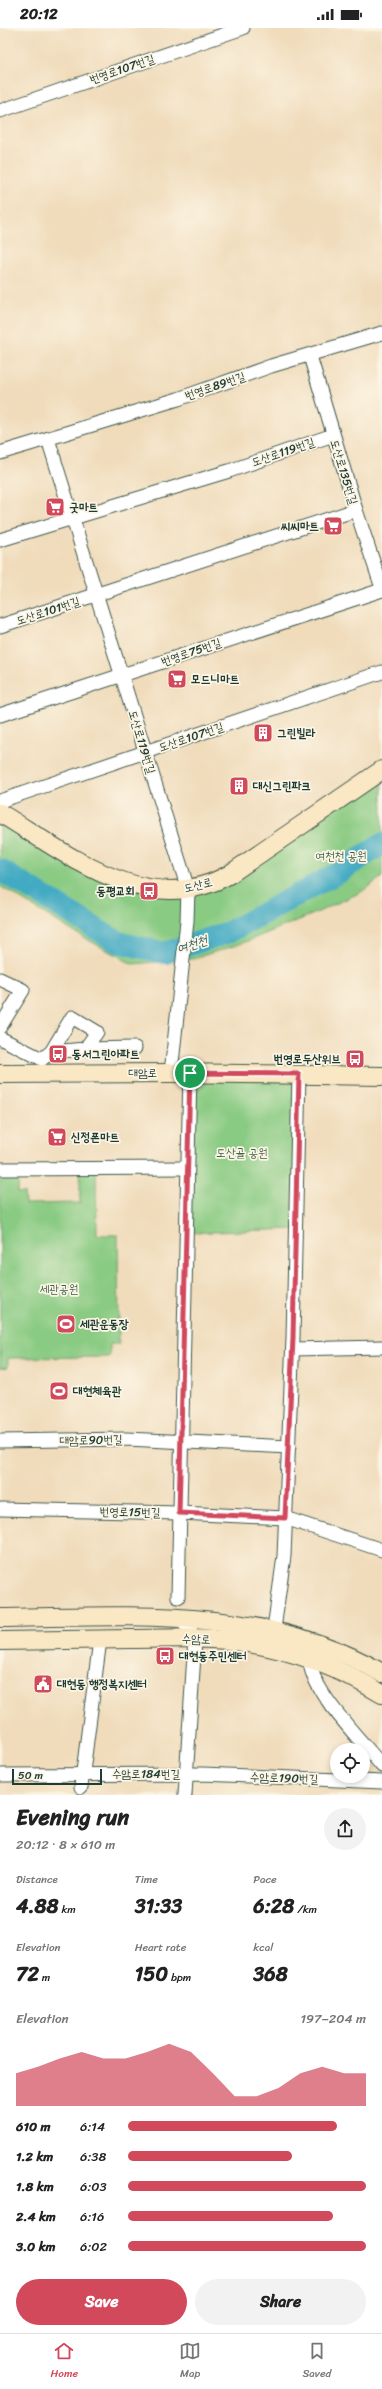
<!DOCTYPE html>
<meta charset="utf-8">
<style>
body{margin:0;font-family:Sriracha,"Poor Story",sans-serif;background:#f2f2f2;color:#222;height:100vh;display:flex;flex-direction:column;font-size:15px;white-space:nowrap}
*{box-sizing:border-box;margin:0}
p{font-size:13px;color:#767676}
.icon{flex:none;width:22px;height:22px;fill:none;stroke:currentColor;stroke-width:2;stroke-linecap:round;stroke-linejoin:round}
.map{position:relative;height:1767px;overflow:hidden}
.side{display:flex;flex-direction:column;background:#fff;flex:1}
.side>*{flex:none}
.fabs{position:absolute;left:330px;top:1715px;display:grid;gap:8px}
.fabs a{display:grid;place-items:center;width:40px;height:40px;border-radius:50%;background:#fff;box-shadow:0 2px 6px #0003;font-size:20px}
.scale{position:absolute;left:12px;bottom:10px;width:90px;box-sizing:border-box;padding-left:4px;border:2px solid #1f3d34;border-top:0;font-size:11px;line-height:14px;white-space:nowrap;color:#1f3d34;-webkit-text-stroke:3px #fcf5e5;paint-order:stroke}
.pin{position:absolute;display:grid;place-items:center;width:34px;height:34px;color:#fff;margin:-17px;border:2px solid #fff;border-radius:50%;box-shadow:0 1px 4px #0007}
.round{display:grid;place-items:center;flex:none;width:42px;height:42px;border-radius:21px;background:#f2f2f2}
.head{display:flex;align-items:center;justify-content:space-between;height:68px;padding:0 16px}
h1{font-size:22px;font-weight:700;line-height:30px}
.metrics{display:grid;grid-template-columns:repeat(3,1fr);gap:6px;height:68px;padding:4px 16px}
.metrics div{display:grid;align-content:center}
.metrics b{font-size:20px;font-weight:700}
.metrics small{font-size:11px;font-weight:400}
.metrics p{font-size:11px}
.chart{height:112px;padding:8px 16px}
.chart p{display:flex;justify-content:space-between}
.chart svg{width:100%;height:72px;margin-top:4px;fill:#d1495b;opacity:.7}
.button{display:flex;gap:8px;margin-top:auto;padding:8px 16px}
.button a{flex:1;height:46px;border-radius:24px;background:#d1495b;color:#fff;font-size:16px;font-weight:700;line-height:46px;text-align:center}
.button a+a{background:#f2f2f2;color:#222}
ul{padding:0 16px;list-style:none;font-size:13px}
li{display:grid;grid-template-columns:64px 48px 1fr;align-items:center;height:30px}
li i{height:10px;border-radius:5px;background:#d1495b}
.status{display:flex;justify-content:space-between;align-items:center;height:28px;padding:0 20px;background:#fff;direction:ltr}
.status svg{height:11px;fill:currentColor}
.tabs{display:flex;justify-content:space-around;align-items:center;height:56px;border-top:1px solid #e0e0e0;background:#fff;font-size:11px;color:#767676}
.tabs a{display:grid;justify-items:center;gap:2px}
.tabs .current{color:#d1495b}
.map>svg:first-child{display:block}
.green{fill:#8acb83;stroke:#54845c}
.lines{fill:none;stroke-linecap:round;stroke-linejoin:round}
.river{stroke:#43aac3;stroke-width:22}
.street-casing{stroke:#3e5548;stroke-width:15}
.secondary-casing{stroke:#3e5548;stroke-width:20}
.street{stroke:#fff;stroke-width:13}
.secondary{stroke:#fae7c3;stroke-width:18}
.route-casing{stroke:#fff;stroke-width:8}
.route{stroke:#d1495b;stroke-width:5}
.labels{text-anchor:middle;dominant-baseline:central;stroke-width:3.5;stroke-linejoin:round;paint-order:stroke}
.street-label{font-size:12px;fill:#1f3d34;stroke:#fcf5e5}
.poi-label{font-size:12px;font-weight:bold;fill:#1f3d34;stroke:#fcf5e5;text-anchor:start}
.park-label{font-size:12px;fill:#3a6048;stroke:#fcf5e5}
.water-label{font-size:13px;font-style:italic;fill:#2a5e5f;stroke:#fcf5e5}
</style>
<div class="status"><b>20:12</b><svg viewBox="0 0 49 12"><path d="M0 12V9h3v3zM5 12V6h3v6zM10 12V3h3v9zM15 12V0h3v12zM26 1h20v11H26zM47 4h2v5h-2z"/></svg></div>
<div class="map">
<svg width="382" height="1767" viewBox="0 0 382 1767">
<rect width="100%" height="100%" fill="#fcf5e5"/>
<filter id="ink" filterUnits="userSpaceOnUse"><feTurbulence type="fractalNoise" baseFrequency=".025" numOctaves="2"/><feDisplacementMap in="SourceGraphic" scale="8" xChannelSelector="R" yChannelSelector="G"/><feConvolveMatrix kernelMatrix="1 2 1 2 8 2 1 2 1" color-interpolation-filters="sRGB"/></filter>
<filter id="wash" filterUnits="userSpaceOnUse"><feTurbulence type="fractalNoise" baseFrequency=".012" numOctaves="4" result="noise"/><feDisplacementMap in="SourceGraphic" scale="16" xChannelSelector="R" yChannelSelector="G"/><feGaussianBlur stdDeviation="0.9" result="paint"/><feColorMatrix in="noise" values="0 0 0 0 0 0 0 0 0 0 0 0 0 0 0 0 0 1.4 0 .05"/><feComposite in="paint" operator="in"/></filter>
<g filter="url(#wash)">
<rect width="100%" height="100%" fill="#f0dcbb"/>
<!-- green -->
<g class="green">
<path d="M382,751V849L361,864L316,885L240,916L192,931L132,936L74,904L0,858V793L177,868Z"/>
<path d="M190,1045L299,1046L296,1201L186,1205Z"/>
<path d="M0,1143H18V1165H24L25,1176L80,1175V1143H96L97,1207H118L119,1316H110V1329L8,1330V1339L0,1340Z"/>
</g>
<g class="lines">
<!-- river -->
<path class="river" d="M0,842L118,914L165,925L229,904L341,843L382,816"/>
</g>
</g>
<g filter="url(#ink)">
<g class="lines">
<defs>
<g id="street">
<path d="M0,83L243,0"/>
<path d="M310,328L356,482L382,560"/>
<path d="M48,411L188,861L187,893L171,1045"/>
<path d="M0,425L178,371L271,338L382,305"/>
<path d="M0,512L229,443L333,407"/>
<path d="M0,598L356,482"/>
<path d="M0,687L382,562"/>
<path d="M0,773L382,644"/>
<path d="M0,951L23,962L0,999"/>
<path d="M0,1010L42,1031L51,1024L72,989L97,1004L85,1021L135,1020"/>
<path d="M51,1024L85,1021"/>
<path d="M0,1141L187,1140"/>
<path d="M293,1321L382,1319"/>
<path d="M0,1413L127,1411L289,1419"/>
<path d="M0,1481L179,1485L285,1490L382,1522"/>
<path d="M178,1569L190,1045"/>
<path d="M175,1590L188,1598L195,1611L185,1767"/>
<path d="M274,1601L284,1528L293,1310L299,1046"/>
<path d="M310,1632C309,1661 363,1714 382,1738"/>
<path d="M0,1747L203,1746L382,1754"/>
<path d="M81,1759L100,1612"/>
</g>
<g id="secondary">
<path d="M0,785C68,826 148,893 230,846L382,742"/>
<path d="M0,1046L171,1045L382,1048"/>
<path d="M0,1590C130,1588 266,1577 382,1645"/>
<path d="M0,1613C44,1612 87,1612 131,1611C165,1611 200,1608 234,1613C286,1619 338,1639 382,1666"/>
</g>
</defs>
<!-- street casing -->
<use href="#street" class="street-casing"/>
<!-- secondary casing -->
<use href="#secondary" class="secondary-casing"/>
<!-- street -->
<use href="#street" class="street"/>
<!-- secondary -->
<use href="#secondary" class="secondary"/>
</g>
</g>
<g class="lines" filter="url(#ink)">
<defs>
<path id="route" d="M190,1045L299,1046L293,1310L285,1490L179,1485Z"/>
</defs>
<!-- route casing -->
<use href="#route" class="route-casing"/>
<!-- route -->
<use href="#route" class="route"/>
</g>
<!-- icons -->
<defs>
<symbol id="supermarket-square" viewBox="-11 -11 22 22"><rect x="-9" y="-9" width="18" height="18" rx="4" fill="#d1495b" stroke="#fcf5e5"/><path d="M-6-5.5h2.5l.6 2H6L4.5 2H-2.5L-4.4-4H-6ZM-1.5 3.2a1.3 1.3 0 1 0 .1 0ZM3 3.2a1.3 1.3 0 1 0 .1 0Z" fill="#fff"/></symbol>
<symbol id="building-square" viewBox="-11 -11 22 22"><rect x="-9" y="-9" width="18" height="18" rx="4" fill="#d1495b" stroke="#fcf5e5"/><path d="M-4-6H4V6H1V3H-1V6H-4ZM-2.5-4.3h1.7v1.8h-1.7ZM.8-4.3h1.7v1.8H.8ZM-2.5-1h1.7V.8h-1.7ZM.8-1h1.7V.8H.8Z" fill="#fff"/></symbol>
<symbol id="bus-square" viewBox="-11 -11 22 22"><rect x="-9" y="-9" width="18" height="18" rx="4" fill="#d1495b" stroke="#fcf5e5"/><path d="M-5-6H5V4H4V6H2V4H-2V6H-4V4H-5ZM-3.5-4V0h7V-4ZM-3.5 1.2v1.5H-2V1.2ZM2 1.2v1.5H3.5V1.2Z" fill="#fff"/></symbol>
<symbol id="stadium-square" viewBox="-11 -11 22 22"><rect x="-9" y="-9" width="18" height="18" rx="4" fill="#d1495b" stroke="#fcf5e5"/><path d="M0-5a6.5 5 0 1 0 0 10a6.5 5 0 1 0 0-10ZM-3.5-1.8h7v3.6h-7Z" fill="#fff"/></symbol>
<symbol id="civic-square" viewBox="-11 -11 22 22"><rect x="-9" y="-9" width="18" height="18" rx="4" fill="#d1495b" stroke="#fcf5e5"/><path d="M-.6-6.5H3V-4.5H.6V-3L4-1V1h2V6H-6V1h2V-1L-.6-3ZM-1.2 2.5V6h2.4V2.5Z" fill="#fff"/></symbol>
</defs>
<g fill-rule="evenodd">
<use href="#supermarket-square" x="44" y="468" width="22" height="22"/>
<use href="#supermarket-square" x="322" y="487" width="22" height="22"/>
<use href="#supermarket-square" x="166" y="640" width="22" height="22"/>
<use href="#building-square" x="252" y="694" width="22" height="22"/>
<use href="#building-square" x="228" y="747" width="22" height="22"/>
<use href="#bus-square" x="138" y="852" width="22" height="22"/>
<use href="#bus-square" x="47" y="1015" width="22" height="22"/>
<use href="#bus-square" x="344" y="1020" width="22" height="22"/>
<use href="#supermarket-square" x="46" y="1098" width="22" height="22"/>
<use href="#stadium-square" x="55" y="1285" width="22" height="22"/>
<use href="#stadium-square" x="48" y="1352" width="22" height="22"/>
<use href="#bus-square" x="154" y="1617" width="22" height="22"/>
<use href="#civic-square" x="32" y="1645" width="22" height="22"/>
</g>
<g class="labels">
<!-- street labels -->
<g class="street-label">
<text transform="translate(122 41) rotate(-19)">번영로107번길</text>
<text transform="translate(215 358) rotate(-19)">번영로89번길</text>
<text transform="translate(283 424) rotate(-19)">도산로119번길</text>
<text transform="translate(344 444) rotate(73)">도산로135번길</text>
<text transform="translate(48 583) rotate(-18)">도산로101번길</text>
<text transform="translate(191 624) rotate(-19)">번영로75번길</text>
<text transform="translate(191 709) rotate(-19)">도산로107번길</text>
<text transform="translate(142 714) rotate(73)">도산로119번길</text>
<text transform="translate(198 857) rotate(-14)">도산로</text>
<text x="143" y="1045">대암로</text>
<text transform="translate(91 1412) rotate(-1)">대암로90번길</text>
<text transform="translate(130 1484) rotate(1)">번영로15번길</text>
<text transform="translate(196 1611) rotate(2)">수암로</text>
<text x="146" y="1746">수암로184번길</text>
<text transform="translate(284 1750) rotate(2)">수암로190번길</text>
</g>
<!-- poi labels -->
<g class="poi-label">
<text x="69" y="479">굿마트</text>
<text x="319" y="498" text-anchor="end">씨씨마트</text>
<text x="191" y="651">모드니마트</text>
<text x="277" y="705">그린빌라</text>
<text x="253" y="758">대신그린파크</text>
<text x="135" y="863" text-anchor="end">동평교회</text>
<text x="72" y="1026">동서그린아파트</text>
<text x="341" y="1031" text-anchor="end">번영로두산위브</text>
<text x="71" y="1109">신정폰마트</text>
<text x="80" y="1296">세관운동장</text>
<text x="73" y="1363">대현체육관</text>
<text x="179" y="1628">대현동주민센터</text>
<text x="57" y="1656">대현동 행정복지센터</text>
</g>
<!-- park labels -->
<g class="park-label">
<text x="341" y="828">여천천 공원</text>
<text x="242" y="1125">도산골 공원</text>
<text x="59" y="1261">세관공원</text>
</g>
<!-- water labels -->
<g class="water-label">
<text transform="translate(192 916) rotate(-18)">여천천</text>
</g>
</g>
</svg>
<div class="fabs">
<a><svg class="icon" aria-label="locate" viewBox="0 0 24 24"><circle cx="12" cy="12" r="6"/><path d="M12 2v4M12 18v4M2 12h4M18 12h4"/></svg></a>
</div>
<div class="scale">50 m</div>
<div class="pin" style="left:190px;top:1045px;background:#1e9e55"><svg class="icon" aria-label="arrive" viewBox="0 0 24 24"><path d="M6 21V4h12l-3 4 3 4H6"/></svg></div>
</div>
<section class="side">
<div class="head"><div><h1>Evening run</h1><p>20:12 · 8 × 610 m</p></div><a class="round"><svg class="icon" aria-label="share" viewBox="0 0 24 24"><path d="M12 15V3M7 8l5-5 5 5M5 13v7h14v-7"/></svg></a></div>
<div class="metrics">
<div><p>Distance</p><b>4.88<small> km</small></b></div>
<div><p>Time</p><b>31:33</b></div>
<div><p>Pace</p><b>6:28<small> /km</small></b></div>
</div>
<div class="metrics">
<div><p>Elevation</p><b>72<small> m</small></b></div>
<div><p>Heart rate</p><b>150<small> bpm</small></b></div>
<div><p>kcal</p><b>368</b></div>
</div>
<div class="chart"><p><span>Elevation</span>197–204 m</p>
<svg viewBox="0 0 160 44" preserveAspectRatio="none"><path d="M0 44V24L10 20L20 15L30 11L40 15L50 15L60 11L70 6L80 11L90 24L100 38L110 38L120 33L130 24L140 20L150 24L160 24V44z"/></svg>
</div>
<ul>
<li><b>610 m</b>6:14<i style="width:88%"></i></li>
<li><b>1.2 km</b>6:38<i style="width:69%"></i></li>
<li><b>1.8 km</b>6:03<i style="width:100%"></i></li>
<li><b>2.4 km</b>6:16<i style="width:86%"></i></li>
<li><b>3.0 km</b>6:02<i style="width:100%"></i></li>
</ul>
<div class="button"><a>Save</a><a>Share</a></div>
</section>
<nav class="tabs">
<a class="current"><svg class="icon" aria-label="home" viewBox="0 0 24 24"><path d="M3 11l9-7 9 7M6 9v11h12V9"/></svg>Home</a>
<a><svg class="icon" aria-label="map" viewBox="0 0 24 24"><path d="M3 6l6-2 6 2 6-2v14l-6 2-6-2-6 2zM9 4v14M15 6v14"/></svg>Map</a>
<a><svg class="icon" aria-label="saved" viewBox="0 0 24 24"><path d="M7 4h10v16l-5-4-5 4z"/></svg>Saved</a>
</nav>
